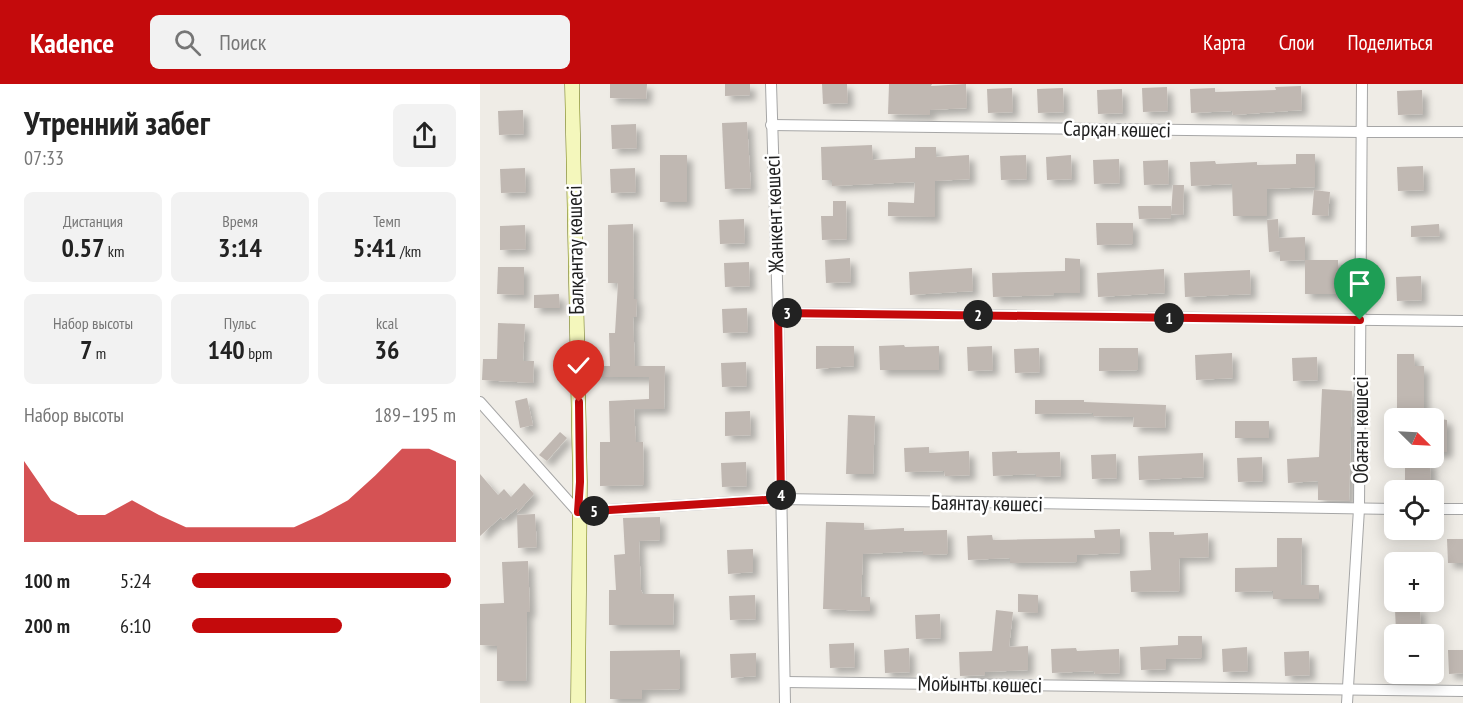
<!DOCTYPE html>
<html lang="ru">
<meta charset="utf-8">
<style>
body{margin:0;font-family:"PT Sans Narrow",sans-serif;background:#f2f2f2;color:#222;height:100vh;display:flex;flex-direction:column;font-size:22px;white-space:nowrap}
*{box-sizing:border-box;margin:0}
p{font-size:20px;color:#767676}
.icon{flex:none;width:33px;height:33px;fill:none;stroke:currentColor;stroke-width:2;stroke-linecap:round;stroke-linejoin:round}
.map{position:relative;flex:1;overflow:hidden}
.drawer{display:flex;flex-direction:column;background:#fff;width:480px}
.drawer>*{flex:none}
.needle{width:39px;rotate:114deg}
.tools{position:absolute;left:904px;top:324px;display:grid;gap:12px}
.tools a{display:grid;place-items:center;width:60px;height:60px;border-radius:9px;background:#fff;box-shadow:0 3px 15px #0003;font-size:30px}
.pin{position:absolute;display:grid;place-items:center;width:51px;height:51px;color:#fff;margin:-62px -26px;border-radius:50% 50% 50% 0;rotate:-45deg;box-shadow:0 0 6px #0007}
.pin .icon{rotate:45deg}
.km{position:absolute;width:30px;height:30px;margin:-15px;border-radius:50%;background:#222;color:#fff;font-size:16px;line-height:30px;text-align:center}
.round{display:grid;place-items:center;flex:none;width:63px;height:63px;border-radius:9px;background:#f2f2f2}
.headline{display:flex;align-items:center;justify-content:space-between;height:102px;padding:0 24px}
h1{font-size:33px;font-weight:600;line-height:45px}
.stats{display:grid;grid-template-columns:repeat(3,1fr);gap:9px;height:102px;padding:6px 24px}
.stats div{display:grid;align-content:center;border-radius:9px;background:#f2f2f2;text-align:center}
.stats b{font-size:26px;font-weight:600}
.stats small{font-size:16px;font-weight:400}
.stats p{font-size:16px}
.chart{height:168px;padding:12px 24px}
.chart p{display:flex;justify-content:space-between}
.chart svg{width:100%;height:108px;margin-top:6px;fill:#c40a0c;opacity:.7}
ul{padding:0 24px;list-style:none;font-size:20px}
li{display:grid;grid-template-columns:96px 72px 1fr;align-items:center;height:45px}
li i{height:15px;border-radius:8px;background:#c40a0c}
header{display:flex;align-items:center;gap:36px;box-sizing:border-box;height:84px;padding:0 30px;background:#c40a0c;color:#fff}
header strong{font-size:28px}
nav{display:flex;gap:33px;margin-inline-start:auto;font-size:21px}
.search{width:420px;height:54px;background:#f2f2f2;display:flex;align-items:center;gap:15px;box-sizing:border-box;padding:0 21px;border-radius:9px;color:#767676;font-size:22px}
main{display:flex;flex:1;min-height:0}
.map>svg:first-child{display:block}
.building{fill:#c0b8b2;filter:url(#shadow)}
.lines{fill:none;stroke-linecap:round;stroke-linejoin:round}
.street-casing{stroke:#a6a6a6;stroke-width:12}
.secondary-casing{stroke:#68720a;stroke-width:15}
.street{stroke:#fff;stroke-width:10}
.secondary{stroke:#f4f7bc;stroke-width:14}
.route-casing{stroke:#fff;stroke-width:12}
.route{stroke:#c40a0c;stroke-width:8}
.labels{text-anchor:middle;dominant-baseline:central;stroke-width:5;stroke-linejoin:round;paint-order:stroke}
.street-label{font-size:21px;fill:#1f1f1f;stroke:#fff}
</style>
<header>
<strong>Kadence</strong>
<div class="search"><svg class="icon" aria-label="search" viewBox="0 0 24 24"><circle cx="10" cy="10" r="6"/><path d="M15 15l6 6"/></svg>Поиск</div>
<nav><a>Карта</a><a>Слои</a><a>Поделиться</a></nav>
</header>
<main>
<section class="drawer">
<div class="headline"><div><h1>Утренний забег</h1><p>07:33</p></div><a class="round"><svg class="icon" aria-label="share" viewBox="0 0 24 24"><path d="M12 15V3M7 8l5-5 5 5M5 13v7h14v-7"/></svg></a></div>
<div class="stats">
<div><p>Дистанция</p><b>0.57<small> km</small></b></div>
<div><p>Время</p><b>3:14</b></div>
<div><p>Темп</p><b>5:41<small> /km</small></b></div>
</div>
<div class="stats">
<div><p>Набор высоты</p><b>7<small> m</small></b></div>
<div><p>Пульс</p><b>140<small> bpm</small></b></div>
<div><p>kcal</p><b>36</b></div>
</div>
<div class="chart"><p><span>Набор высоты</span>189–195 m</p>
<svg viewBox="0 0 160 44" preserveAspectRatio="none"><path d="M0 44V11L10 27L20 33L30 33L40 27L50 33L60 38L70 38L80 38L90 38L100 38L110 33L120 27L130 17L140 6L150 6L160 11V44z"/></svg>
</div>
<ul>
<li><b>100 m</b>5:24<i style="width:98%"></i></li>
<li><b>200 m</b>6:10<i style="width:57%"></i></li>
</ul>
</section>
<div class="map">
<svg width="983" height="619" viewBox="0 0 983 619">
<defs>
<filter id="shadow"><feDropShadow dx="5.5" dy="5.5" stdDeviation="3" flood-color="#0004"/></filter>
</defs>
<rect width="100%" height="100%" fill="#efece6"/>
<!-- building -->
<g class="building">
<path d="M130,0H167L166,15L130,14Z"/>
<path d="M245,0H270V11L245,12Z"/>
<path d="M342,0H367L368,19L343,20Z"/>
<path d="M409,0H452L451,2L486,0L487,24L450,26V31L408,30Z"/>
<path d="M821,2L822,26L753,31L752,27L711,29L710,5L735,4V8L796,6L795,3Z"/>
<path d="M687,3L688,27L663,28L662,4Z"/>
<path d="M532,4L533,28L508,29L507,5Z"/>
<path d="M583,4L584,28L558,29L557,5Z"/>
<path d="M642,5L643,29L618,30L617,6Z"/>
<path d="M942,6L943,30L918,31L917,7Z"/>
<path d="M43,26L44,50L19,51L18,27Z"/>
<path d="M267,38L271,104L245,105L242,39Z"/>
<path d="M156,40L157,64L132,65L131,41Z"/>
<path d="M392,61L393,76L435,74V63H456V73L489,71L490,95L455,97V133L408,132V118L434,119L435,98L352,102V96H342L341,63Z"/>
<path d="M816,70H835V103L787,105V132H753L752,100L711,102L710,78L735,77L736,80L777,78V81L816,80Z"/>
<rect x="180" y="71" width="27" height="47"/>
<path d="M546,71L547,95L521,96L520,72Z"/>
<path d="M591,71L592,95L567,96L566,73Z"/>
<path d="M639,75L640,99L614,100L613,76Z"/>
<path d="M688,76L689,100L664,101L663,77Z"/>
<path d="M943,82L944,106L918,107L917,83Z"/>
<path d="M45,84L46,108L21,109L20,85Z"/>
<path d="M155,84L156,108L131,109L130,85Z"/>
<path d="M693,101H704L703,131L691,130Z"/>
<path d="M834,106L850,108L848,132L832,131Z"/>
<path d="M353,117H366L367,155L342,156L341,132H353Z"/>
<path d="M658,122H691V134L659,135Z"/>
<path d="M264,135L265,159L240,160L239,136Z"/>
<path d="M798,135L799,154L825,153V176L800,177V167L789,168L787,136Z"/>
<path d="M616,139H653V160L617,161Z"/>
<path d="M153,140L154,215H157L156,233H153L155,282H185L184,325H154L156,358H163L164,401L120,402V358H130L129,317L169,315V293H114V282H130L129,249H135L138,199H128V141Z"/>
<path d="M959,140L960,152L931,153V142Z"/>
<path d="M45,141L46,165L20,166V142Z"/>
<path d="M370,174L371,198L346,199L345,176Z"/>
<path d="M585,174L600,175V209H574V211L513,213L512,189L585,187Z"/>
<rect x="825" y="176" width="33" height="34"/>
<path d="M269,178L270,202L245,203L244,179Z"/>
<path d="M18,183H44V211L17,210Z"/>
<path d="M492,184L493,207L430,211L429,188Z"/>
<path d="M684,185L685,209L618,213L617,189Z"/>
<path d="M770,186L771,210L705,213L704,189Z"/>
<path d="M941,192L942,216L917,217L916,193Z"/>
<path d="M79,210L80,224H54V211Z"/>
<path d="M267,224L268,248L243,249L242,225Z"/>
<path d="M18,239L45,240L43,277H54L53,299L2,296L3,275H17Z"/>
<path d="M424,261L425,263L459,262V286H400L399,262Z"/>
<path d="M336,262H374V282L336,285Z"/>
<path d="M512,262L513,286L488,287L487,263Z"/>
<path d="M559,264L560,288L535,289L534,265Z"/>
<path d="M619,264H658V286L619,287Z"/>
<path d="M752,269L753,294L716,296L715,271Z"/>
<path d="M917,270H934L935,282H944V334H917Z"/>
<path d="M837,273L838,296L813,297L812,274Z"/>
<path d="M266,278L267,302L242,303L241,279Z"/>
<path d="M842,305L872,307L869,417L838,416V397L808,399L807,375L839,373Z"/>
<path d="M47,314L53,341L40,344L35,317Z"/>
<path d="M555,316H604V318L686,321L685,344L653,343L654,333L613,332V329L555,330Z"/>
<path d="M270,327L271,351L245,352V328Z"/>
<path d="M368,331L395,332L393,390H366Z"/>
<path d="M954,334L967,336V368H954Z"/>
<rect x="755" y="337" width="34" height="17"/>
<path d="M80,348L87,354L67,377L59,371Z"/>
<path d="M449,363V369L489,367L490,391L465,392L464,387L425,388L424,364Z"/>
<path d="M537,367V369L580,368L581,392L556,393V390L513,392L512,368Z"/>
<path d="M723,369L724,393L659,396L658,372Z"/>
<path d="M636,370L637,394L612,395L611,371Z"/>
<path d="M782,373L783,397L758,398L757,374Z"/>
<path d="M950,377L951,401L925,402V378Z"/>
<path d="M266,378L267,402L242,403L241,379Z"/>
<path d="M0,390L18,411L24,405L31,413L44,399L54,410L37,429V424L23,436L21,433L0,452Z"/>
<path d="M55,430L57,463L38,464L37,431Z"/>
<path d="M180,433V456L159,457L161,506L163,510H194L193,541H129V506H136L134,471L145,470L143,434Z"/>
<path d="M346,438L384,439V446L424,444V447L467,446L468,470L443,471V467L383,470L381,513H390V527L343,525Z"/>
<path d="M640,445V469L597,471V478L530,479V474L488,476L487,452L512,451L513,456L615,454L614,446Z"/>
<path d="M669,448H694V451L728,449L729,473L699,474L700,507L651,508L650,487L671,486Z"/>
<path d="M797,454H822L821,501H839V515H793V507L755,508V484L797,483Z"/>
<path d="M967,455H983V479H968Z"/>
<path d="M273,465V488L248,490L247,466Z"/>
<path d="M48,477L50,528H47L46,597H17V562L0,561V520L24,519L22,478Z"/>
<path d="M538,510L558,511V529L538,528Z"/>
<path d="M275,511L276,535L250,536L249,512Z"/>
<path d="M940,524L941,547L916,548L915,525Z"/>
<path d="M516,526L533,528L529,563L548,562V586L505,588V591L480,592L479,568L512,567Z"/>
<path d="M460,530L461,554L436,555L435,531Z"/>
<path d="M698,552H722V574L686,575V585L661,586L660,563L698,561Z"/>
<path d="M374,559L375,583L350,584L349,560Z"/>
<path d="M767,563L768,587L743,588L742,565Z"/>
<path d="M429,564L430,588L405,589L404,566Z"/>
<path d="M596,564L597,567L639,565L640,589L615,590L614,587L572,589L571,565Z"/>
<path d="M200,566V605L162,606V615H130V567Z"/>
<path d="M968,566H983V589L969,590Z"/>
<path d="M829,567L830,591L805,592L804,568Z"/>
<path d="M276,569V592L251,594L250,570Z"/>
</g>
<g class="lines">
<defs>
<g id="street">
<path d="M291,0L298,229L305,619"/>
<path d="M291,41L881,48H983"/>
<path d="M298,229L983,237"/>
<path d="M0,318L98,428L301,415L915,425"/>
<path d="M954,425H983"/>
<path d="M305,598L983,607"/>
<path d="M867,619L879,425L882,0"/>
</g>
<path id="secondary" d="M92,0L100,398L98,619"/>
</defs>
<!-- street casing -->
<use href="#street" class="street-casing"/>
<!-- secondary casing -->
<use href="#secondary" class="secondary-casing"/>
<!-- street -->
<use href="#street" class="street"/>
<!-- secondary -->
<use href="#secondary" class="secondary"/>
</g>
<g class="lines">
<defs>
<path id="route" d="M99,318L100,398L98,428L301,415L298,229L880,236"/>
</defs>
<!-- route casing -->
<use href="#route" class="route-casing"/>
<!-- route -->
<use href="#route" class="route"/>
</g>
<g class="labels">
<!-- street labels -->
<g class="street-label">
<text transform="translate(637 45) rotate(1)">Сарқан көшесі</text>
<text transform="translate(294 130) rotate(-92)">Жанкент көшесі</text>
<text transform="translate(95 166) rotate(-91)">Балқантау көшесі</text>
<text transform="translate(880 346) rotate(-90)">Обаған көшесі</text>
<text transform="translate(507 419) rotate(1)">Баянтау көшесі</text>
<text transform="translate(500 600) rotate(1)">Мойынты көшесі</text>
</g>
</g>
</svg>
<div class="tools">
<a><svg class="needle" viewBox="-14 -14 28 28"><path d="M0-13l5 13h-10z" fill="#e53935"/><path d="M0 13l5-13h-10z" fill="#767676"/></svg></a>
<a><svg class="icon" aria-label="locate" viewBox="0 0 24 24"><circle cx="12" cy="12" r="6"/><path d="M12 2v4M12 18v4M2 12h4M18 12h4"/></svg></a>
<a>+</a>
<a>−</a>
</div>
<div class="pin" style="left:880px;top:236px;background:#1e9e55"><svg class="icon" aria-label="arrive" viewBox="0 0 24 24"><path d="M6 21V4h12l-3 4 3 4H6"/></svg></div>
<div class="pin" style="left:99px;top:318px;background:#d93025"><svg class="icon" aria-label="check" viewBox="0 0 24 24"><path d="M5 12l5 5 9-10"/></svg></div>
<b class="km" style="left:689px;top:234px">1</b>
<b class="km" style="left:498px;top:231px">2</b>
<b class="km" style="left:307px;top:229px">3</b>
<b class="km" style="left:301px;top:411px">4</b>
<b class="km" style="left:114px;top:427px">5</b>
</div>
</main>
